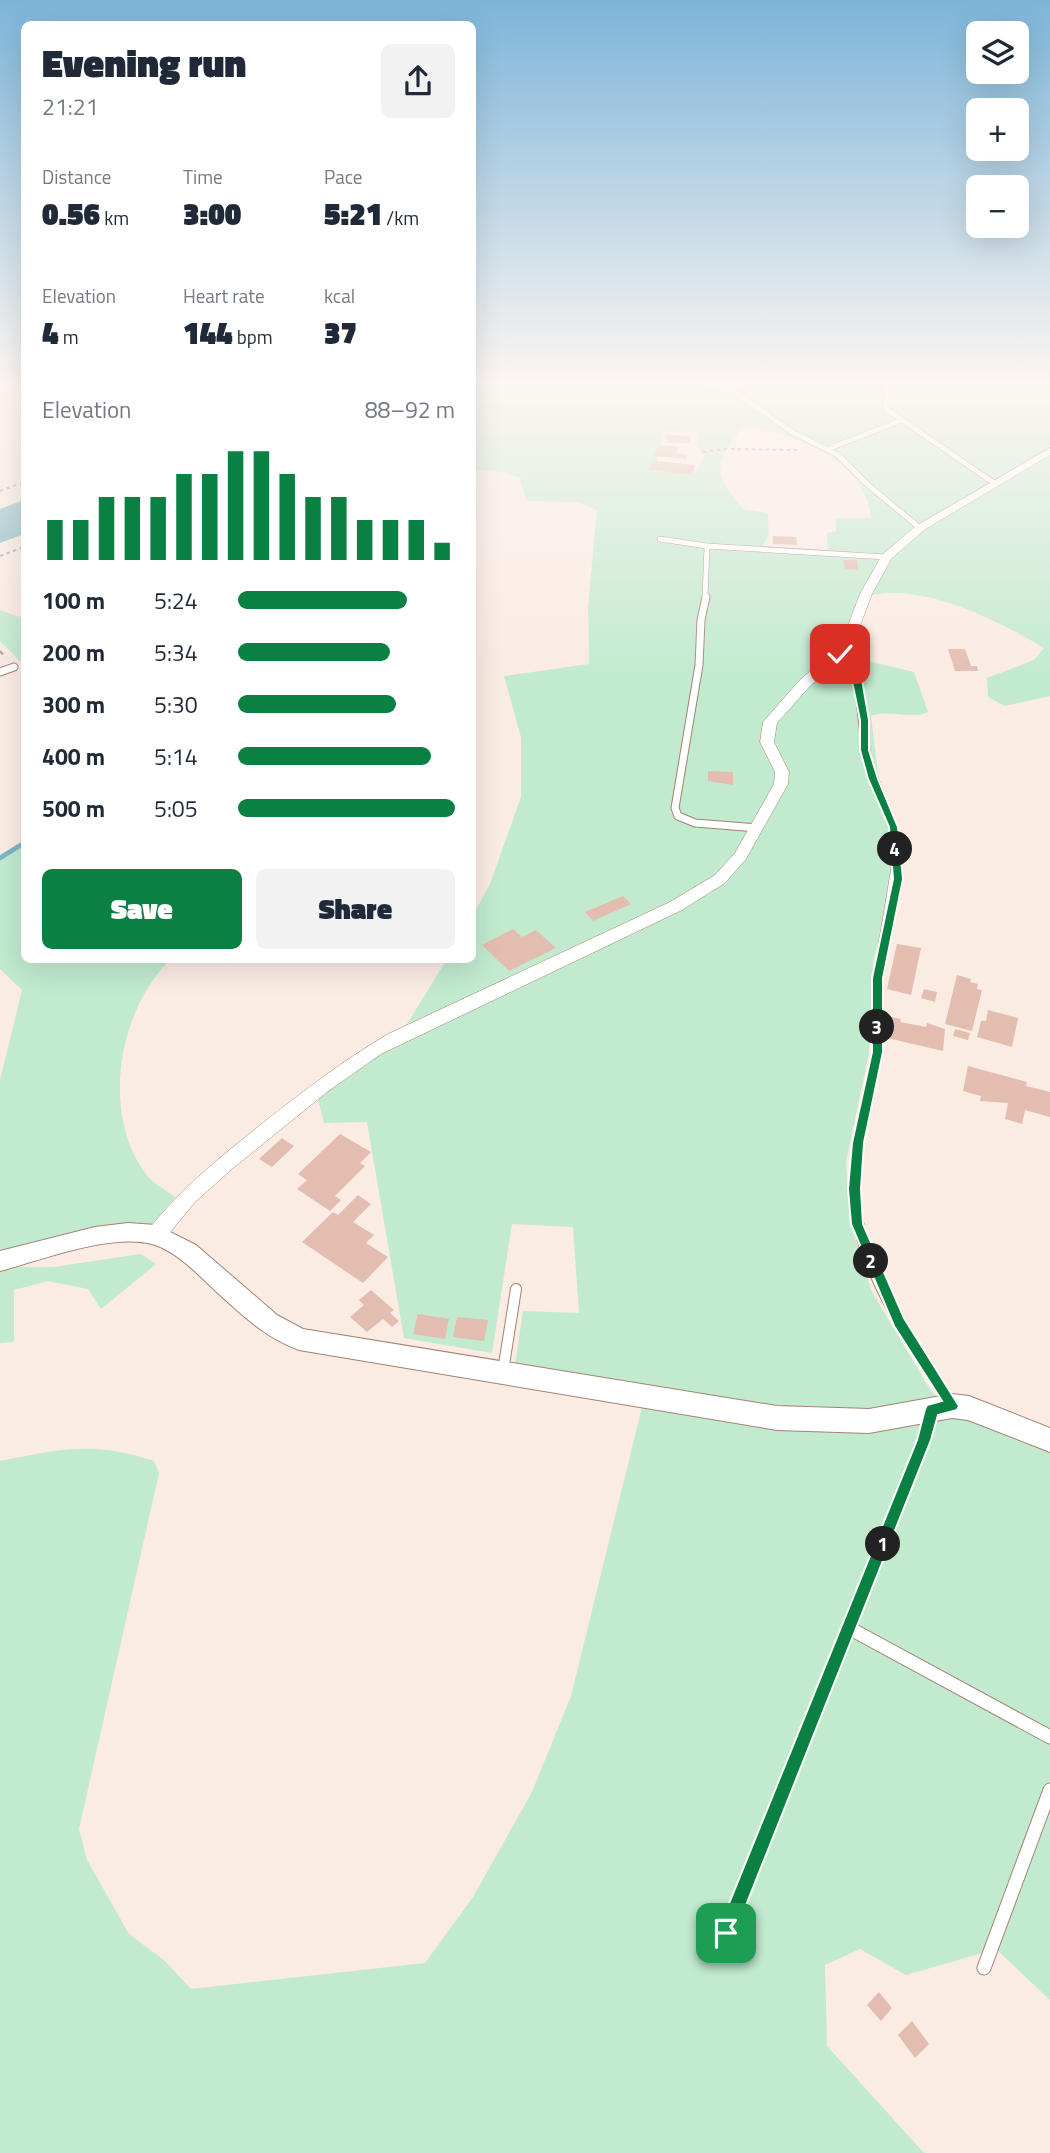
<!DOCTYPE html>
<meta charset="utf-8">
<style>
body{margin:0;font-family:"Titillium Web",sans-serif;background:#f2f2f3;color:#1f2937;height:100vh;display:flex;flex-direction:column;font-size:26px;white-space:nowrap}
*{box-sizing:border-box;margin:0}
p{font-size:23px;color:#747a83}
.icon{flex:none;width:38px;height:38px;fill:none;stroke:currentColor;stroke-width:2;stroke-linecap:round;stroke-linejoin:round}
.map{position:relative;flex:1;overflow:hidden}
.side{position:absolute;left:21px;top:21px;width:455px;height:942px;display:flex;flex-direction:column;background:#fff;border-radius:10px;box-shadow:0 7px 28px #0002}
.side>*{flex:none}
.tools{position:absolute;left:966px;top:21px;display:grid;gap:14px}
.tools a{display:grid;place-items:center;width:63px;height:63px;border-radius:10px;background:#fff;box-shadow:0 7px 28px #0002;font-size:35px}
.pin{position:absolute;display:grid;place-items:center;width:60px;height:60px;color:#fff;margin:-30px;border-radius:14px;box-shadow:0 4px 10px #0006}
.km{position:absolute;width:35px;height:35px;margin:-18px;border-radius:50%;background:#222;color:#fff;font-size:19px;line-height:35px;text-align:center}
.round{display:grid;place-items:center;flex:none;width:74px;height:74px;border-radius:10px;background:#f2f2f3}
.summary{display:flex;align-items:center;justify-content:space-between;height:119px;padding:0 21px}
h1{font-size:38px;font-weight:800;line-height:52px}
.metrics{display:grid;grid-template-columns:repeat(3,1fr);gap:10px;height:119px;padding:7px 21px}
.metrics div{display:grid;align-content:center}
.metrics b{font-size:30px;font-weight:800}
.metrics small{font-size:19px;font-weight:400}
.metrics p{font-size:19px}
.chart{height:196px;padding:14px 21px}
.chart p{display:flex;justify-content:space-between}
.chart svg{width:100%;height:126px;margin-top:7px;stroke:#0b8043;stroke-width:6}
.cta{display:flex;gap:14px;margin-top:auto;padding:14px 21px}
.cta a{flex:1;height:80px;border-radius:10px;background:#0b8043;color:#fff;font-size:28px;font-weight:800;line-height:80px;text-align:center}
.cta a+a{background:#f2f2f3;color:#1f2937}
ul{padding:0 21px;list-style:none;font-size:23px}
li{display:grid;grid-template-columns:112px 84px 1fr;align-items:center;height:52px}
li i{height:18px;border-radius:9px;background:#0b8043}
.map>svg:first-child{display:block}
.green{fill:#c1eacf;fill-rule:evenodd}
.water{fill:#7ab6c3}
.lines{fill:none;stroke-linecap:round;stroke-linejoin:round}
.stream{stroke:#7ab6c3;stroke-width:4.5}
.building{fill:#e4bdb1}
.service-far4-casing{stroke:#a48271;stroke-width:6}
.service-far3-casing{stroke:#a48271;stroke-width:9}
.service-far2-casing{stroke:#a48271;stroke-width:10}
.service-far1-casing{stroke:#a48271;stroke-width:12}
.service-casing{stroke:#a48271;stroke-width:15}
.minor-casing{stroke:#a48271;stroke-width:1}
.tertiary-casing{stroke:#a48271;stroke-width:2}
.path-far1{stroke:#aea098;stroke-width:2;stroke-dasharray:3.5 3.5;stroke-linecap:butt}
.path{stroke:#aea098;stroke-width:2.5;stroke-dasharray:4.5 4.5;stroke-linecap:butt}
.service-far4{stroke:#fff;stroke-width:5}
.service-far3{stroke:#fff;stroke-width:7}
.service-far2{stroke:#fff;stroke-width:9}
.service-far1{stroke:#fff;stroke-width:10}
.service{stroke:#fff;stroke-width:13}
.minor{fill:#fff;fill-rule:evenodd}
.tertiary{fill:#fff;fill-rule:evenodd}
.route{fill:#0b8043;stroke:#fff;stroke-width:2}
</style>
<div class="map">
<svg width="1050" height="2153" viewBox="0 0 1050 2153">
<rect width="100%" height="100%" fill="#faebe3"/>
<!-- green -->
<g class="green">
<path d="M473,381H708L722,384L743,381H1050V696L1005,706L988,697L987,678L1034,660L1044,648C997,620 914,577 860,599L845,641L868,661L914,672L928,712C910,720 889,709 871,716L878,774L890,829L893,880L873,963L869,1053L846,1162L850,1223L872,1292L931,1391L956,1415L1050,1453V2000L996,1949L906,1975L860,1949L825,1965L827,2046L924,2153H0V1461C62,1449 92,1441 154,1461L159,1473L79,1829L87,1860L129,1934L165,1961L191,1989L425,1963L473,1897L532,1792L571,1696L647,1387L515,1365L523,1311L579,1313L573,1227L512,1224L492,1353L404,1338L367,1122L324,1123L318,1100L349,1073L396,1042L447,959H472L473,915L490,884L521,797V737L504,676L589,664L588,606L597,510L578,502L526,501L520,478L501,472L473,470ZM755,427C800,437 867,462 871,518H836V531L827,533L828,550L763,546L769,533L768,513L743,509C714,474 712,467 742,429ZM664,430L694,432L698,435L696,445L704,456L695,474L655,469Z"/>
<path d="M0,610L24,619V660L20,661L0,641Z"/>
<path d="M24,841V959H171C118,1010 101,1112 145,1173C152,1183 166,1190 175,1197L150,1227L13,1267H53L141,1254L156,1264L101,1309L88,1289L48,1281L14,1290V1342L0,1343V1080L22,990L0,969V855Z"/>
</g>
<!-- water -->
<path class="water" d="M24,500V534L0,543V509Z"/>
<g class="lines">
<!-- stream -->
<path class="stream" d="M0,858L24,843"/>
</g>
<!-- building -->
<g class="building">
<path d="M665,434L691,437L690,443H668L669,440L664,439Z"/>
<path d="M659,445L679,447L676,453L688,455L686,459L654,456Z"/>
<path d="M653,461L668,462L695,465L692,475L650,470Z"/>
<path d="M773,536L796,537L797,545L773,544Z"/>
<path d="M843,560H857L858,570L845,569Z"/>
<path d="M948,649H965L971,666H977L978,671H955Z"/>
<path d="M708,771L733,772V785L708,781Z"/>
<path d="M623,896L631,904L593,921L585,912Z"/>
<path d="M513,929L522,937L536,930L556,948L509,971L482,945Z"/>
<path d="M897,944L921,948L911,995L887,989Z"/>
<path d="M957,975L971,979L970,982L978,984L977,989L982,990L972,1031L945,1024Z"/>
<path d="M924,989L937,992L935,1002L921,998Z"/>
<path d="M988,1010L1018,1018L1012,1047L977,1037L981,1021H986Z"/>
<path d="M891,1017L901,1019L900,1022L926,1027L927,1023L945,1029L943,1051L887,1038Z"/>
<path d="M955,1029L970,1033L968,1040L953,1036Z"/>
<path d="M968,1066L1027,1082L1026,1086L1050,1092V1117L1025,1110L1022,1124L1005,1119L1008,1103L980,1101L981,1096L963,1091Z"/>
<path d="M340,1134L371,1152L360,1163L365,1166L335,1196L341,1200L330,1211L297,1189L307,1180L298,1174Z"/>
<path d="M282,1138L294,1146L272,1167L259,1159Z"/>
<path d="M358,1195L371,1204L353,1222L374,1235L366,1243L388,1257L363,1283L302,1242L333,1212L338,1215Z"/>
<path d="M371,1290L394,1310L390,1313L399,1321L392,1327L383,1319L367,1332L350,1317L364,1305L359,1300Z"/>
<path d="M418,1314L449,1319L445,1339L413,1334Z"/>
<path d="M457,1317L488,1320L484,1341L453,1337Z"/>
<path d="M879,1992L892,2008L881,2021L867,2005Z"/>
<path d="M912,2021L929,2044L915,2058L898,2035Z"/>
</g>
<g class="lines">
<defs>
<g id="service-far4">
<path d="M699,381L732,390L792,432L838,455L868,485L920,528"/>
<path d="M888,381L886,409L994,483"/>
<path d="M732,390L749,381"/>
<path d="M828,449L902,420"/>
<path d="M660,539L707,546"/>
<path d="M705,598L707,546L886,557"/>
</g>
<g id="service-far3">
<path d="M706,597L701,620L699,665L675,808L678,816L695,823L758,828"/>
<path d="M847,646L858,684L867,760L894,829L896,869"/>
<path d="M0,672L14,667"/>
</g>
<path id="service-far2" d="M855,1206L856,1158L878,1044V975L896,867"/>
<g id="service-far1">
<path d="M855,1204C862,1272 915,1348 951,1404"/>
<path d="M503,1371L516,1289"/>
<path d="M849,1628L924,1440L932,1411"/>
</g>
<g id="service">
<path d="M849,1628L1050,1737"/>
<path d="M726,1933L849,1626"/>
<path d="M984,1968L1050,1790"/>
</g>
<path id="minor" d="M1050,448V455L924,530L891,559L872,594L851,649L809,687L777,723L774,742L789,772L788,784L746,859L725,883L682,910L381,1054L327,1092L232,1169L195,1202L163,1241L156,1243L149,1241L146,1235L149,1229C178,1192 213,1163 249,1134C294,1098 339,1063 388,1034L670,902L715,875L735,853L774,784L775,772L760,742L763,722L799,681L841,644L860,594L882,555L916,526Z"/>
<path id="tertiary" d="M128,1223L156,1225L196,1245L277,1315L303,1329L777,1406L869,1409L952,1394L969,1396L1050,1428V1452L968,1420L952,1418L869,1433L777,1430L299,1350C267,1338 245,1318 220,1295C201,1278 179,1252 152,1244C111,1233 41,1260 0,1271V1251L95,1227Z"/>
</defs>
<!-- service-far4 casing -->
<use href="#service-far4" class="service-far4-casing"/>
<!-- service-far3 casing -->
<use href="#service-far3" class="service-far3-casing"/>
<!-- service-far2 casing -->
<use href="#service-far2" class="service-far2-casing"/>
<!-- service-far1 casing -->
<use href="#service-far1" class="service-far1-casing"/>
<!-- service casing -->
<use href="#service" class="service-casing"/>
<!-- minor casing -->
<use href="#minor" class="minor-casing"/>
<!-- tertiary casing -->
<use href="#tertiary" class="tertiary-casing"/>
<!-- path-far1 -->
<g class="path-far1">
<path d="M703,452L726,449L799,450"/>
<path d="M0,491L24,482"/>
<path d="M0,556L24,547"/>
</g>
<!-- path -->
<path class="path" d="M0,651L6,658"/>
<!-- service-far4 -->
<use href="#service-far4" class="service-far4"/>
<!-- service-far3 -->
<use href="#service-far3" class="service-far3"/>
<!-- service-far2 -->
<use href="#service-far2" class="service-far2"/>
<!-- service-far1 -->
<use href="#service-far1" class="service-far1"/>
<!-- service -->
<use href="#service" class="service"/>
<!-- minor -->
<use href="#minor" class="minor"/>
<!-- tertiary -->
<use href="#tertiary" class="tertiary"/>
</g>
<!-- sky -->
<linearGradient id="sky" x2="0" y2="1"><stop stop-color="#7cb5d9"/><stop offset="0.56" stop-color="#fdf6f2"/><stop offset="1" stop-color="#fdf6f2" stop-opacity="0"/></linearGradient>
<rect width="1050" height="683" fill="url(#sky)"/>
<!-- route -->
<path class="route" d="M844,645H850L859,662L869,720V750L878,779L898,827L903,879L883,978V1052L864,1143L861,1189L863,1224L904,1318L959,1406L957,1410L938,1415L931,1440L735,1933L732,1939L726,1942L720,1939L717,1933L917,1440L925,1409L927,1405L942,1401L894,1326L851,1224L848,1189L852,1143L872,1052V978L893,879L889,827L868,779L860,750V720L846,652L840,656L836,654Z"/>
</svg>
<div class="tools">
<a><svg class="icon" aria-label="layers" viewBox="0 0 24 24"><path d="M12 4l9 5-9 5-9-5zM3 14l9 5 9-5"/></svg></a>
<a>+</a>
<a>−</a>
</div>
<div class="pin" style="left:726px;top:1933px;background:#1e9e55"><svg class="icon" aria-label="arrive" viewBox="0 0 24 24"><path d="M6 21V4h12l-3 4 3 4H6"/></svg></div>
<div class="pin" style="left:840px;top:654px;background:#d93025"><svg class="icon" aria-label="check" viewBox="0 0 24 24"><path d="M5 12l5 5 9-10"/></svg></div>
<b class="km" style="left:883px;top:1544px">1</b>
<b class="km" style="left:871px;top:1261px">2</b>
<b class="km" style="left:877px;top:1027px">3</b>
<b class="km" style="left:895px;top:849px">4</b>
<section class="side">
<div class="summary"><div><h1>Evening run</h1><p>21:21</p></div><a class="round"><svg class="icon" aria-label="share" viewBox="0 0 24 24"><path d="M12 15V3M7 8l5-5 5 5M5 13v7h14v-7"/></svg></a></div>
<div class="metrics">
<div><p>Distance</p><b>0.56<small> km</small></b></div>
<div><p>Time</p><b>3:00</b></div>
<div><p>Pace</p><b>5:21<small> /km</small></b></div>
</div>
<div class="metrics">
<div><p>Elevation</p><b>4<small> m</small></b></div>
<div><p>Heart rate</p><b>144<small> bpm</small></b></div>
<div><p>kcal</p><b>37</b></div>
</div>
<div class="chart"><p><span>Elevation</span>88–92 m</p>
<svg viewBox="0 0 160 44" preserveAspectRatio="none"><path d="M5 44V30M15 44V30M25 44V22M35 44V22M45 44V22M55 44V14M65 44V14M75 44V6M85 44V6M95 44V14M105 44V22M115 44V22M125 44V30M135 44V30M145 44V30M155 44V38"/></svg>
</div>
<ul>
<li><b>100 m</b>5:24<i style="width:78%"></i></li>
<li><b>200 m</b>5:34<i style="width:70%"></i></li>
<li><b>300 m</b>5:30<i style="width:73%"></i></li>
<li><b>400 m</b>5:14<i style="width:89%"></i></li>
<li><b>500 m</b>5:05<i style="width:100%"></i></li>
</ul>
<div class="cta"><a>Save</a><a>Share</a></div>
</section>
</div>
